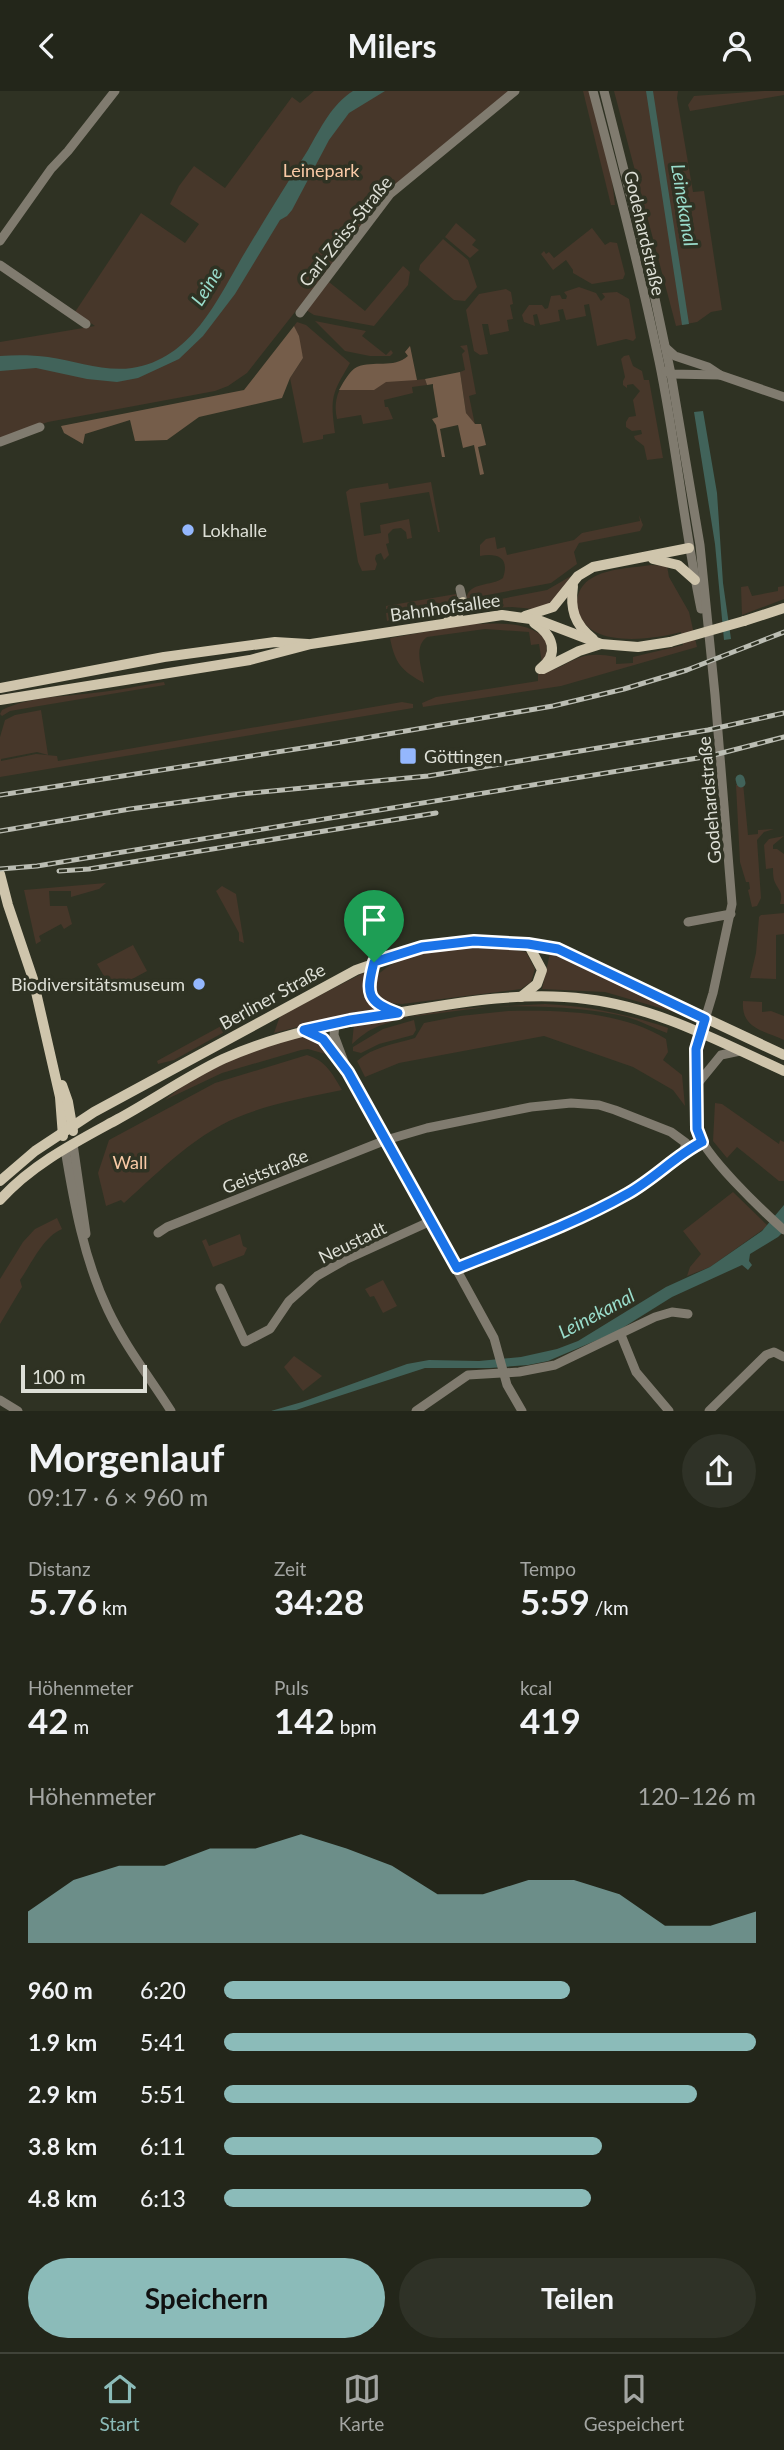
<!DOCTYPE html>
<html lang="de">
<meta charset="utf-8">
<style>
body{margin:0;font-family:Lato,sans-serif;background:#2f3227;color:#f1f3f6;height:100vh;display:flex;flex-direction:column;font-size:26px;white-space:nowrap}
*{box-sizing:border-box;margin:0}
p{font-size:23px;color:#a3a5a2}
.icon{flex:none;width:38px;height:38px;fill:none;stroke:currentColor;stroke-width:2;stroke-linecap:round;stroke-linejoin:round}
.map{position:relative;height:1320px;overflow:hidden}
.sheet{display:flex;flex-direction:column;background:#23261a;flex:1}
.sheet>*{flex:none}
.scale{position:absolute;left:21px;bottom:18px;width:126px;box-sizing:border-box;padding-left:7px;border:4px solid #dddfd6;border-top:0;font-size:19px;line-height:24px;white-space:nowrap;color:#dddfd6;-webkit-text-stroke:5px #2f3223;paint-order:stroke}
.pin{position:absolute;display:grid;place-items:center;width:60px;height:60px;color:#fff;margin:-72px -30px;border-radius:50% 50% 50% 0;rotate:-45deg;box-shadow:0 0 7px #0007}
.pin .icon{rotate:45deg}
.round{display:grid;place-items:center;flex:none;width:74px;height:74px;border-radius:37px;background:#2f3227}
.overview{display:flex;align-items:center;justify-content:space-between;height:119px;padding:0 28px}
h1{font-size:38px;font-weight:700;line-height:52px}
.figures{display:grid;grid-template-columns:repeat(3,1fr);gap:10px;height:119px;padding:7px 28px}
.figures div{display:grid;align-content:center}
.figures b{font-size:35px;font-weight:700}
.figures small{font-size:19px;font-weight:400}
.figures p{font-size:19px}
.chart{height:196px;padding:14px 28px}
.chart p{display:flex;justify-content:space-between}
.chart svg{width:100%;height:126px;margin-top:7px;fill:#8bbbb9;opacity:.7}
.primary-button{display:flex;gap:14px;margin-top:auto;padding:14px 28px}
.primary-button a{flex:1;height:80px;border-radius:42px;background:#8bbbb9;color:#111;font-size:28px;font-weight:700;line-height:80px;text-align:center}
.primary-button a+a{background:#2f3227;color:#f1f3f6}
ul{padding:0 28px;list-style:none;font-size:23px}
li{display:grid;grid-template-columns:112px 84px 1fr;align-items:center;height:52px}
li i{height:18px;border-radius:9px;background:#8bbbb9}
header{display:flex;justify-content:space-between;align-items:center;height:91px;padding:0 28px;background:#23261a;font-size:32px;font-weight:700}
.dock{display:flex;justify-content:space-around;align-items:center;height:98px;border-top:2px solid #404339;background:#23261a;font-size:19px;color:#a3a5a2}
.dock a{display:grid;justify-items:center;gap:4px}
.dock .on{color:#8bbbb9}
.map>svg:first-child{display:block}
.green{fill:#47372a}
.forest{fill:#755d4a}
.water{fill:#41635a}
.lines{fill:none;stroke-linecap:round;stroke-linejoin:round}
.canal{stroke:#41635a;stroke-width:9}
.minor{stroke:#807b6f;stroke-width:9}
.major{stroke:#cfc5ac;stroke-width:10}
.rail-casing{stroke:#bbbdb3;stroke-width:5}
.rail{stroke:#2f3223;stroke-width:2.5;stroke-dasharray:8;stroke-linecap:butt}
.major-bridge{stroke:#cfc5ac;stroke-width:10}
.route-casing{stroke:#fff;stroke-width:14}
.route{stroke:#1a73e8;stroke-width:9}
.poi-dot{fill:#94b7fd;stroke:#2f3223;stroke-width:2.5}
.labels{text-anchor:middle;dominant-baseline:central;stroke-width:7;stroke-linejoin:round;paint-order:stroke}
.park-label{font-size:18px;fill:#f9caa6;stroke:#2f3223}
.street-label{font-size:18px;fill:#dddfd6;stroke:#2f3223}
.poi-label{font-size:18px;fill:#dddfd6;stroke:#2f3223;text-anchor:start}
.water-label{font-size:19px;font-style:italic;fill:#99dccb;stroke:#2f3223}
</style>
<header><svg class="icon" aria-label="back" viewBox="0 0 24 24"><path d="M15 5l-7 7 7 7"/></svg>Milers<svg class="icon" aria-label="person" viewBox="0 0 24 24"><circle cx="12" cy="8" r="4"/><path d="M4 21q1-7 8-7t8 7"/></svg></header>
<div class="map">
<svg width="784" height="1320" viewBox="0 0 784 1320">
<rect width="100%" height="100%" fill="#2f3223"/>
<!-- green -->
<g class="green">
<path d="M314,0H510L395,94L247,282L228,295L215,300L48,331L0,348V251L95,235L75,221L141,122L185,152L199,133L170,113L179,95L194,75L225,97L292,6L300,12Z"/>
<path d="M583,0H589L611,81L615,114H611Z"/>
<path d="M614,0H678L677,7L693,101L704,100L722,219L711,221L697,231L676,235Z"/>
<path d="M764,0H784V4L690,20L688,14L694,5Z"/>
<path d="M456,132L476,149L472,154L479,159L470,167L445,146Z"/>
<path d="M592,137L605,154L610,151L617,152L625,183L623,188L592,193L573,182V179L566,169L553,179L541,163L544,160L546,163L549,161L554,167Z"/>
<path d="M443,148L468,169L477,196L465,210L454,209L419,179L420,174Z"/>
<path d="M403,175L410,181L408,194L374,235L314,224L306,219L329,191L365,220Z"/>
<path d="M579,196L596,202L601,210L605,206L602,202L617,201L629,208L636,247L633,250L626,248L597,255L589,213L584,214L586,225L566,229L563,218L558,219L560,230L540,234L537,223L533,224L535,235L524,231L522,224L529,214H542L545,218L548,217L551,205L560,204L562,208H566L567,205L564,201Z"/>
<path d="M506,198L511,201L513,213L510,214L513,228L507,229L509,240L490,244L488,233H482L488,263L480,264L474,260L466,219L479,203Z"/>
<path d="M315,230L366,240L362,245L386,264L391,259L393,262L390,265H370L345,260Z"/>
<path d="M297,231L306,234L350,272C332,303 330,305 335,342L323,344V348L303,352L290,287L303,267L294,235Z"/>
<path d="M467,254L476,303L469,305L475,334L466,322L460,281L465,279L462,263L465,260L460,255Z"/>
<path d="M410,255L416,289L425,288L427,294L412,296L413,302L384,309L385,316H388L393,328L363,333L361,324L337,328C334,314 336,303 344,291C362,263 387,284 408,265L405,261Z"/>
<path d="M629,264L633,275L642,280L644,289H649L663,367L647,369L644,355L635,348L634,345L642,343L641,339L632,340L626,336V331L629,326L636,325L633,309L640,300L633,293L627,294V297L623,294V290L625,286L621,268L624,265Z"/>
<path d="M431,391L440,441H438L429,401L360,412L364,445L381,442L380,434L409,428L412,447L407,448L406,441L401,437L393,438L388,443L389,452L386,453L389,464L384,469L381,462L376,464L375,468L377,473L375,479L362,480L358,471L346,401L350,398L388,392L389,398Z"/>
<path d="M639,424L643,434L640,440L579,452L574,461L577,473L551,492L466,508C469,490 491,496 503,487C510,466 497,462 480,465V454L486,448L495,446L497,458L505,456L507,464L574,449L582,442L640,430Z"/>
<path d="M651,474L667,475L669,486L689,521L697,556L561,595L423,616L422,612L436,606L538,590V583C573,576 574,557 616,566V573L633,572V566L683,554L681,541C651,549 582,559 577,514C576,504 582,492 592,487C608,477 633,477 651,474Z"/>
<path d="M571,485L558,505L547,514L534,518L512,516L477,518L470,514L547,499Z"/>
<path d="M748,495L752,505L778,500V496L784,495V508L742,524L741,496Z"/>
<path d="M456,503L457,510L437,513L387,530L386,522L397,520L396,517L386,518V515Z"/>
<path d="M470,533C497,533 523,529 546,547L547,564L542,572L539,553L531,554L529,541L485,538L427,546C413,556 422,577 424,592C402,580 395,573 390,547Z"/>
<path d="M164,591L165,594L39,615L10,620L2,625L0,623L2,619C31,605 62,606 93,602C117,600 141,594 164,591Z"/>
<path d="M402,611L413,613V617L0,686V646L5,629L15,624L41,619L48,664L37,661L1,668V670L36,663L57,665L58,670Z"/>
<path d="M743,692L748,744L758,743V739L774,738L764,741L757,749L761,807L757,815L752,816L748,799L750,798L749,791H746L740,771L736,694Z"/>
<path d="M784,745L773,754V758H777L784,763V813H780C784,800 778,800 774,789C773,785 773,781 773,777L766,778L764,754L769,748Z"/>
<path d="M106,792L99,798L71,806V800H49L50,815H67L72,833L64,838L61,833L39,845L41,850L36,853L24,799Z"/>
<path d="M222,795L236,803L244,852L239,850V842L216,800Z"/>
<path d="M784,822V843L776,844V888L750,887L756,862L759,826L761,824Z"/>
<path d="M133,854L147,880L112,899L97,873Z"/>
<path d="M462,855H494L526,861L535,878L531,891L521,898L402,913L389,912L376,902L375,889C385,867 438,858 462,855Z"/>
<path d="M550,862L675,919L674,921L605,901L542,898Z"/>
<path d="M363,882L365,884V904L376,920L326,929L274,942L280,925Z"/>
<path d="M743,910L762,911V921L771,920L784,925V949C763,939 741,938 743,910Z"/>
<path d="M545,913C588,915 627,923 668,937L667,942C653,937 641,930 627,926C561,910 442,911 379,935C368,939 360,946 352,953L354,933L487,916Z"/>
<path d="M508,920C560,919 621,920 666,948L668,961L663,969L682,984L685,1015L673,999L633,976L544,945L399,972L365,986L357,970C373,956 394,953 415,947L424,932L460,925Z"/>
<path d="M243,923L244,930L174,969L158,973L157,970Z"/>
<path d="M414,929L416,939L413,944L379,953L361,962L353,960V956L383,938Z"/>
<path d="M302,944L319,949L329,964L308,958L301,959L222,982L165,1009C204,975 255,960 302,944Z"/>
<path d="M307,964C326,970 332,982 342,999C310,1006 277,1011 246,1023C198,1040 161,1079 124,1112L121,1109L106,1115L98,1082L109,1049L215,992Z"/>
<path d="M715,1012L722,1013L779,1053L780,1049L784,1051V1090H779L737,1056L727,1067L713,1050Z"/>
<path d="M733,1101L768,1135L710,1176L687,1185L690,1176L701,1163L683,1140Z"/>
<path d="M57,1127L62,1138C43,1146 32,1172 20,1189L22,1196L0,1233V1188L23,1151L35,1138Z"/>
<path d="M240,1143L243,1155L247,1157L244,1164L213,1176L202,1150L206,1148L209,1155Z"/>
<path d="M383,1189L397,1215L383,1222L374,1205L370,1206L365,1198Z"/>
<path d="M294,1265L322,1285L303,1300L284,1276Z"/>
</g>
<!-- forest -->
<g class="forest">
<path d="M294,235L299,245L303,267L290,287L282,307L199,326L167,349L135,350L130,329L85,343L83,353L64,342L61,335L244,299Z"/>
<path d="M410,255L417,289L386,291L374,299H339C343,292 349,280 357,276C374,269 393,278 408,265L405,261Z"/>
<path d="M460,281L466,322L475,333H481L486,354L478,356L484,383L480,384L474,354L463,357L458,334L440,338L445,366H442L436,334L432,328L438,326L433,296V293L427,294L425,288Z"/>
</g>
<!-- water -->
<g class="water">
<path d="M353,0H385L349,22L329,49L292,119L287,125L280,129L235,203L203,245L179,268L138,287L117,291L87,288L36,277L0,280V265C16,264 32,264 48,266C76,270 104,281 132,277C192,268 217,209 244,163C265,128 286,94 308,59C320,38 332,13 353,0Z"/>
<path d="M646,0H653L689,233L682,234Z"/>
<path d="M703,320L717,402L723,492L731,548L724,549L715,453L694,321Z"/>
<path d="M784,1114V1140L778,1146L750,1163L749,1170L752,1174L748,1179L742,1174L672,1206L616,1241L548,1270L528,1274L490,1277H425L296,1319L271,1320L302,1311L407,1273L429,1269L479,1270L521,1266L557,1258L578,1250L666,1196L710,1176L762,1140Z"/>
</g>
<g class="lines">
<!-- canal -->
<path class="canal" d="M740,688L741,692"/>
<!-- minor -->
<g class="minor">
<path d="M593,0C617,90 640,180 659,270C676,352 684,436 701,518"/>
<path d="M604,0L647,170L671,283L700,454L715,604L732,813L713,902L696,958L697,1038C701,1062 764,1121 784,1139"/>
<path d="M0,150L51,78L68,60L115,0"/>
<path d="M0,174L86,233"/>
<path d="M300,222L390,103L515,0"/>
<path d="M665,256L675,265L708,276L720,284L784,306"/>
<path d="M666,280L671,283L720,284"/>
<path d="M0,351L40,336"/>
<path d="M460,498L463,511"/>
<path d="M688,831L731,823"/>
<path d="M335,932L334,944L346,976"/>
<path d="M306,940L317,944L327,953L356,995L494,1247L507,1294L522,1320"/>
<path d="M699,991L721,964L740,960"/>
<path d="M73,1053L86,1143"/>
<path d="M65,1058C74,1113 84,1168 108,1219C125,1255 150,1287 171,1320"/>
<path d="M158,1142L167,1136L386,1049L427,1037L531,1016L571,1012L599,1014L615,1019L671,1041L686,1052C679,1097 500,1160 457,1177"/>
<path d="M220,1197L245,1251L270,1238L289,1210L317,1185L345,1169L431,1130"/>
<path d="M621,1244L636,1281L669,1320"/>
<path d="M0,1309L18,1320"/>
<path d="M416,1320L468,1284L519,1281L555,1274L655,1226L672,1221L688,1223"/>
<path d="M709,1320L766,1264L774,1261L784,1266"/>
</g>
<!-- major -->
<g class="major">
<path d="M653,468L678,474L695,489"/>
<path d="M573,495C570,518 574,533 593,548"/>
<path d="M525,525L553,516L578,485L593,476L689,457"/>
<path d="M448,530L458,523L463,511"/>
<path d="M744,530L784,517"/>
<path d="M534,532C553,544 560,563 540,578"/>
<path d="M543,578L579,560L601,553"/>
<path d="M0,597L164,566L275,551L308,553"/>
<path d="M0,609L250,569L311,553L502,524L538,529L601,553L638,556L670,551"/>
<path d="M0,783L8,814L33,888L60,1006L63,1045"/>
<path d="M374,871C367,899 365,911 396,921"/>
<path d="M521,906L537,893L542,879L528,853"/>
<path d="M62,994L68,1011L73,1040"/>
<path d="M0,1090L35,1060L94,1021L356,879L422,856L474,850H497L558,858L784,964"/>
<path d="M0,1109C32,1073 76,1051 118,1028C153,1009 187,985 223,968C281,942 340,932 402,921C462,911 525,900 586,908C656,916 720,951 784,980"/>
</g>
<defs>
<g id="rail">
<path d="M0,704L335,652L553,615L624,598L687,579L784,541"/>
<path d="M0,740L130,718L241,703L428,685L708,639L784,622"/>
<path d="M0,778L37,775L710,665L784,646"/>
<path d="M59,780L89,778L436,722"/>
</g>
</defs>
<!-- rail casing -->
<use href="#rail" class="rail-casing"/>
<!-- rail -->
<use href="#rail" class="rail"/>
<!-- major-bridge -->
<path class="major-bridge" d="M670,551L744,530"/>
</g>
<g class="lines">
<defs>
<path id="route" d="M474,850L528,853L558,858L705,928L696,958L697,1038L702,1051C675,1065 654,1088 627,1103C572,1134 514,1154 457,1177L348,981L323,948L304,939L350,929L398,922C366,911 366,902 374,871L422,856Z"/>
</defs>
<!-- route casing -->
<use href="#route" class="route-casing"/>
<!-- route -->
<use href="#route" class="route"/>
</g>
<!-- markers -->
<g class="poi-dot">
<circle cx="188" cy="439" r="7"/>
<rect x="399" y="656" width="18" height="18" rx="3.5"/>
<circle cx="199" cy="893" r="7"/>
</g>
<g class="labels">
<!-- park labels -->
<g class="park-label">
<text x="321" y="79">Leinepark</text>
<text x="130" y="1071">Wall</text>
</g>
<!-- street labels -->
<g class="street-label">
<text transform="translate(345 140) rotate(-51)">Carl-Zeiss-Straße</text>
<text transform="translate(645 142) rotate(77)">Godehardstraße</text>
<text transform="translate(445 516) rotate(-8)">Bahnhofsallee</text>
<text transform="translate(709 709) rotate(-95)">Godehardstraße</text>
<text transform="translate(272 905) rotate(-29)">Berliner Straße</text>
<text transform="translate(265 1080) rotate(-22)">Geiststraße</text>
<text transform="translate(352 1151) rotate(-26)">Neustadt</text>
</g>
<!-- poi labels -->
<g class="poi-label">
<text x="202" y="439">Lokhalle</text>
<text x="424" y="665">Göttingen</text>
<text x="185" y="893" text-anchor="end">Biodiversitätsmuseum</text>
</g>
<!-- water labels -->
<g class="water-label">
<text transform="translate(685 114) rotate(81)">Leinekanal</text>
<text transform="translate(206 195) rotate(-58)">Leine</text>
<text transform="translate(596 1222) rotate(-28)">Leinekanal</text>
</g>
</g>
</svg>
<div class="scale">100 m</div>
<div class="pin" style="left:374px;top:871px;background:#1e9e55"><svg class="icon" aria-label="arrive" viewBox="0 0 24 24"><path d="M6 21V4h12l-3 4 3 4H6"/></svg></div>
</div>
<section class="sheet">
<div class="overview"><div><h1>Morgenlauf</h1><p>09:17 · 6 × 960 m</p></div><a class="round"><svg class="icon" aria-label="share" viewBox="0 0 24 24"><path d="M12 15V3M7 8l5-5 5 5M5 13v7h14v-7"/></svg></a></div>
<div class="figures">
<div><p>Distanz</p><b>5.76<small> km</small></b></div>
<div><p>Zeit</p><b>34:28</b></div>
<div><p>Tempo</p><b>5:59<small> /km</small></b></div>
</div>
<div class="figures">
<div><p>Höhenmeter</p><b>42<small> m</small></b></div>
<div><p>Puls</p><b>142<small> bpm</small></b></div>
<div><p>kcal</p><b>419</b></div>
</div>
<div class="chart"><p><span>Höhenmeter</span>120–126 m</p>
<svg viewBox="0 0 160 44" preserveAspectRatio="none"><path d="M0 44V33L10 22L20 17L30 17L40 11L50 11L60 6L70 11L80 17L90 27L100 27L110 22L120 22L130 27L140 38L150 38L160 33V44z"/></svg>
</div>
<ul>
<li><b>960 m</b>6:20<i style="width:65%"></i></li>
<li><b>1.9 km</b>5:41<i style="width:100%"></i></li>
<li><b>2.9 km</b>5:51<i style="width:89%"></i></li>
<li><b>3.8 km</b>6:11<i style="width:71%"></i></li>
<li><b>4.8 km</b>6:13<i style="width:69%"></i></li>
</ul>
<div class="primary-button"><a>Speichern</a><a>Teilen</a></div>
</section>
<nav class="dock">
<a class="on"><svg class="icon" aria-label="home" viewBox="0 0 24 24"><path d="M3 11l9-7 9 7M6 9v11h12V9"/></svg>Start</a>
<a><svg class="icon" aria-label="map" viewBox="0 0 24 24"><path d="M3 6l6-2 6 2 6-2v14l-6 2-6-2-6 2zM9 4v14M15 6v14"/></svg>Karte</a>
<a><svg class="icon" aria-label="saved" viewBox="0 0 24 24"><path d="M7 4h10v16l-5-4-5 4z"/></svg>Gespeichert</a>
</nav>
